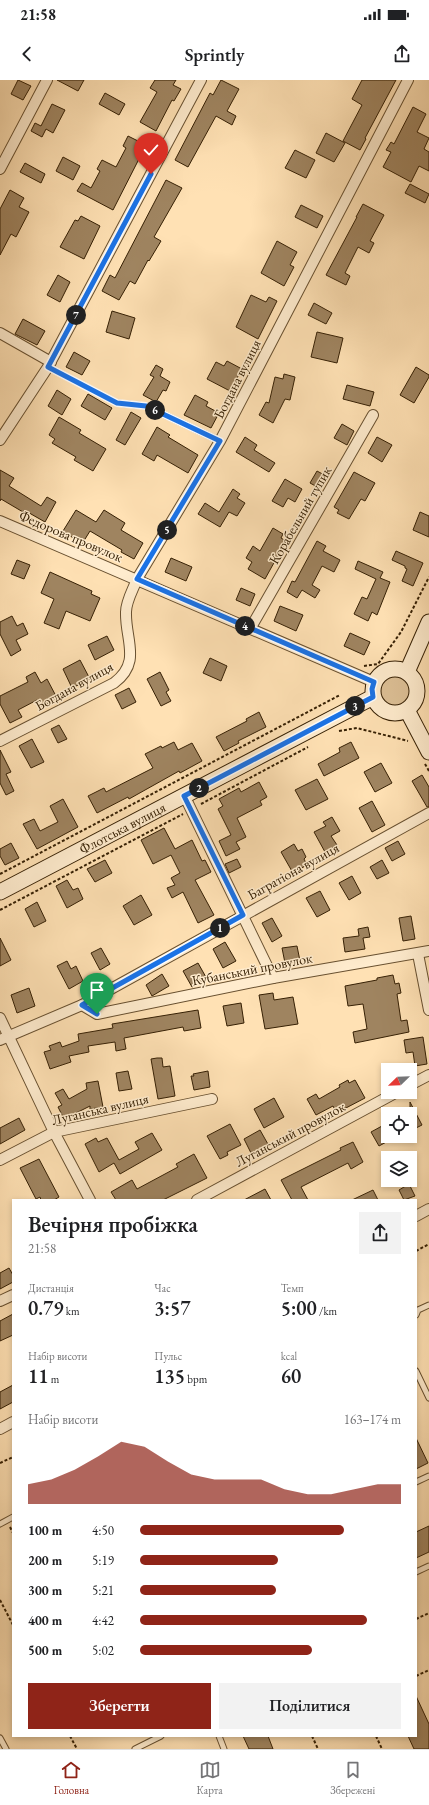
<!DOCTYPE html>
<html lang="uk">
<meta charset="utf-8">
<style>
body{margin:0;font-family:"EB Garamond",serif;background:#f2f2f2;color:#202124;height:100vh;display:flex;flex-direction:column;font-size:15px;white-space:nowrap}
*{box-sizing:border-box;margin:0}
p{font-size:13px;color:#757577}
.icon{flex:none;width:22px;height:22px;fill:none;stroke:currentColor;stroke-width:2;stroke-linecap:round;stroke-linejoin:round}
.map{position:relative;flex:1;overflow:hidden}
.details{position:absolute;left:12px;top:1119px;width:405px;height:538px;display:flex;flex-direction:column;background:#fff;border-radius:0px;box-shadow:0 2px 6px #0003}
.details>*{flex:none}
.needle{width:26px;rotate:247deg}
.controls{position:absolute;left:381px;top:983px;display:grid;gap:8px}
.controls a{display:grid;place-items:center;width:36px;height:36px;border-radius:0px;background:#fff;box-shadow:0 2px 6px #0003;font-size:20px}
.pin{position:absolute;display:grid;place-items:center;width:34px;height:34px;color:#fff;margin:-41px -17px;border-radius:50% 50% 50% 0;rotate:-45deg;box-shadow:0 0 4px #0007}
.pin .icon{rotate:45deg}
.km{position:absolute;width:20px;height:20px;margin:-10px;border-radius:50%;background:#222;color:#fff;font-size:11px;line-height:20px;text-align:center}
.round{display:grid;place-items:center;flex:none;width:42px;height:42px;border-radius:0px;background:#f2f2f2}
.summary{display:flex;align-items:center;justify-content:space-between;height:68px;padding:0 16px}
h1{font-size:22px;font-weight:600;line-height:30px}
.figures{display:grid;grid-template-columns:repeat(3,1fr);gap:6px;height:68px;padding:4px 16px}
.figures div{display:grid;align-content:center}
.figures b{font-size:20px;font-weight:600}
.figures small{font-size:11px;font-weight:400}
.figures p{font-size:11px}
.chart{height:112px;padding:8px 16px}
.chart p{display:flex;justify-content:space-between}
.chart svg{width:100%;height:72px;margin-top:4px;fill:#8f2418;opacity:.7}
.action{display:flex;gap:8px;margin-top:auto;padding:8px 16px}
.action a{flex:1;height:46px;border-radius:0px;background:#8f2418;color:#fff;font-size:16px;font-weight:600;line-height:46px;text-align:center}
.action a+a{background:#f2f2f2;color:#202124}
ul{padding:0 16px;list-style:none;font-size:13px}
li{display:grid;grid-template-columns:64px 48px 1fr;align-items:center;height:30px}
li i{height:10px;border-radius:5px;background:#8f2418}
.status{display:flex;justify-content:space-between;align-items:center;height:28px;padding:0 20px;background:#fff;direction:ltr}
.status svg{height:11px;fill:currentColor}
header{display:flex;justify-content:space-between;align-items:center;height:52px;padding:0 16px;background:#fff;font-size:18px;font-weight:600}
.tab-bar{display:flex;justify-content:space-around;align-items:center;height:56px;border-top:1px solid #e0e0e0;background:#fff;font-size:11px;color:#757577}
.tab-bar a{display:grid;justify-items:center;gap:2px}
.tab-bar .active{color:#8f2418}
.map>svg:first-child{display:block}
.green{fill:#ddc096;stroke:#8a704d}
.building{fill:#9f8460;stroke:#362004}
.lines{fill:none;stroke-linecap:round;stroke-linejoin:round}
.lane-casing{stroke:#685030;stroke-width:7}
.street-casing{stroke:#685030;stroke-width:12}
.secondary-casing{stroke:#362004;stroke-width:17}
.path{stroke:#362004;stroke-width:2;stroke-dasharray:3 2;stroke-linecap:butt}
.lane{stroke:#ffecce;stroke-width:5}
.street{stroke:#ffecce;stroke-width:10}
.secondary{stroke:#ffecce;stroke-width:15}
.route-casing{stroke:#fff;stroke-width:8}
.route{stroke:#1a73e8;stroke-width:5}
.labels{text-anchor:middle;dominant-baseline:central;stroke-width:3;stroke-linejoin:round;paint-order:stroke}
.street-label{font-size:14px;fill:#362004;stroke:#ffecce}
</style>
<div class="status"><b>21:58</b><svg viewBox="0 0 49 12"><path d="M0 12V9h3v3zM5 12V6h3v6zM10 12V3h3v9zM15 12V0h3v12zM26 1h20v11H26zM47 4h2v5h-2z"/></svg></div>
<header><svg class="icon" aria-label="back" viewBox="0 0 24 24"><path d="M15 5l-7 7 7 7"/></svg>Sprintly<svg class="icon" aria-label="share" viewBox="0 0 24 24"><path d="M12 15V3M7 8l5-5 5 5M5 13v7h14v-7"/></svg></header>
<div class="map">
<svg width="429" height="1669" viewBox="0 0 429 1669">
<rect width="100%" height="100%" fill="#ffe1b4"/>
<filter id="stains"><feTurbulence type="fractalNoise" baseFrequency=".005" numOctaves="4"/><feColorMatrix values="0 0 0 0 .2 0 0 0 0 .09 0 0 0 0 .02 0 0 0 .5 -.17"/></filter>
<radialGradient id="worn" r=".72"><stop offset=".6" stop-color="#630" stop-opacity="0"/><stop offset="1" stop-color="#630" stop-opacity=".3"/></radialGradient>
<!-- green -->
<circle class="green" cx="395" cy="611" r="16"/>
<!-- building -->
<g class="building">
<path d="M18,0L31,6L23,20L11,14Z"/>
<path d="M57,0H84L78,11Z"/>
<path d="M155,0H176L173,5L181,9L174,21L172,20L156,51L140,42L157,12L150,8Z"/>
<path d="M221,0L239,9L227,31L236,36L232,45L216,36L188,87L175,80L210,13L213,15Z"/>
<path d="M362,0H396L365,58L366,59L360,70L343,61L362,25L352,19Z"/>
<path d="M105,13L125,24L119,35L99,24Z"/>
<path d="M52,24L65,30L53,53L46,49L42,57L31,51L35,43L41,46Z"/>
<path d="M413,27L426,34L417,52L429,58L424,69L429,72V91L419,86L411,102L383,87L391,72L386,70L391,62L394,64Z"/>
<path d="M326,53L345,63L334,82L316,73Z"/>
<path d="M128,56L148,66L143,76L141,75L113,130L77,111L82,103L91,108L100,91L97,89L102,80L116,87L126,68L123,66Z"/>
<path d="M295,70L315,80L306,98L285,88Z"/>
<path d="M63,77L80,86L73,100L56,91Z"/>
<path d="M25,83L45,94L41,103L20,92Z"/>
<path d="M166,100L182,108L154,157L161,161L149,181L148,180L135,204L130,201L119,220L102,211L110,195L115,198Z"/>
<path d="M410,104L429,114L425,123L405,113Z"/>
<path d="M10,110L24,118L19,127L29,132L16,157L11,154L0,175V129Z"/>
<path d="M363,124L384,135L370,161L374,163L369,173L358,167L345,193L350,196L346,205L326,195L357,137H356Z"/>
<path d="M301,125L323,136L317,148L295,137Z"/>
<path d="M81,136L100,146L84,179L60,167L75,140L78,141Z"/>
<path d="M277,161L297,172L290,185L294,187L284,206L261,193Z"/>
<path d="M58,195L70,202L60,222L47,215Z"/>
<path d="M251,215L266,222L269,217L277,221L258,259L236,247Z"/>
<path d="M314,223L332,233L326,244L308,235Z"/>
<path d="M112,231L135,238L129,259L106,252Z"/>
<path d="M23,239L45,251L37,265L15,254Z"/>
<path d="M317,252L343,258L337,283L311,277Z"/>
<path d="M74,272L90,281L82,295L66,287Z"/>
<path d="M227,281L242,289L230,311L207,299L216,282L224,286Z"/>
<path d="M156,285L163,289L160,296L170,302L166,311L163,310L156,322L143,315L154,297L150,295Z"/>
<path d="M416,287L429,295V297L414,323L400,315Z"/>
<path d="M284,294L295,297L290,320L285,319L273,343L259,335L266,322L269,323L275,297L283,299Z"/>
<path d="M347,305L374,312L370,326L343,319Z"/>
<path d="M57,310L71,319L62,335L48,326Z"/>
<path d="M88,314L112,328L105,340L81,326Z"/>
<path d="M195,315L208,322L206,326L219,333L211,348L184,335Z"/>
<path d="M131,332L141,338L125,365L116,360Z"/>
<path d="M59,337L81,350L79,353L106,369L93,391L74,380L76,377L52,363L55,359L49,355Z"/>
<path d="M342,344L354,351L347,365L334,358Z"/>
<path d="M157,347L170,355L168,357L198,375L188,393L157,375L154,381L142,374Z"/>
<path d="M245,357L257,365L254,370L275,383L269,392L236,372Z"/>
<path d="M377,357L392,365L382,382L368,373Z"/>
<path d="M0,390L14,398L9,406L41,426L47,417L56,422L45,442L24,430L23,432L1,419L0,421Z"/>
<path d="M317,391L328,397L321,409L310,403Z"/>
<path d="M354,392L375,403L365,421L361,419L349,439L337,433L339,430L334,427Z"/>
<path d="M285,399L302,409L295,422L288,418L283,427L272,421Z"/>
<path d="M233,409L240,414L237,418L245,423L237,436L229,432L220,447L198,434L205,423L219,432Z"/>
<path d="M76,430L96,442L104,430L125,443L121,450L143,463L134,479L121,472L122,470L90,451L82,464L63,451Z"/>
<path d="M420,432L429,436V457L413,450Z"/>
<path d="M273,448L283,454L281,458L286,461L265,499L248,489L252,482L246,478L253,466L260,471Z"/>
<path d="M317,461L326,466L323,471L340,480L334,492L322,486L312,505L320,510L315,518L302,510L297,518L287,512L292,501L295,502Z"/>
<path d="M396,471L423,483L413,506L402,501L407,489L405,488V486L392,480Z"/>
<path d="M171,478L192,487L186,501L165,492Z"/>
<path d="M17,480L30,485L24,499L11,494Z"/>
<path d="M358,481L383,492L380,498L390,502L377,535L372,532L368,541L354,534L362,517L367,519L376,499L355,489Z"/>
<path d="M50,492L92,511L91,514L100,518L90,541L66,531L59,549L44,543L54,519L41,513Z"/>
<path d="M241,508L255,514L250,526L236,520Z"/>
<path d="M280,526L303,535L296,551L274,541Z"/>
<path d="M12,536L17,546L23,543L28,554L16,560L21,570L11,576L0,554V542Z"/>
<path d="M350,553L370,562L364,575L344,566Z"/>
<path d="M107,556L114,570L95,580L88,565Z"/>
<path d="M210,578L227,586L221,601L203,593Z"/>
<path d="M80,580L90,599L72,608L63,589Z"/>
<path d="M35,592L41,603L47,599L57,618L41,627L37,620L18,630L22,637L10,643L0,624V616L28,602L26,597Z"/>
<path d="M160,592L169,610L166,612L171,621L161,626L147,599Z"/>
<path d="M129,608L136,622L122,629L115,615Z"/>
<path d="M259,632L266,647L238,661L239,663L224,671L216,657L247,641L246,639Z"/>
<path d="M59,645L67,659L58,663L51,649Z"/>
<path d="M32,659L44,682L31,688L19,666Z"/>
<path d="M174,662L178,670L192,663L202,681L180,693L179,691L129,719L128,717L97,733L88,716L104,708L106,712L153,688L145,674L161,666L162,668Z"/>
<path d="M351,662L359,678L324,696L318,684L340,672L339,668Z"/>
<path d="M0,670L11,692L6,694L14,711L6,715L0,703Z"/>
<path d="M381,683L392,703L375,712L364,692Z"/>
<path d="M422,695L429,707V727H427L412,701Z"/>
<path d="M317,699L328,719L306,730L295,710Z"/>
<path d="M259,702L267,717L260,721L262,725L237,738L246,757L236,762L240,769L226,776L219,761L231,755L218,729L223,726L219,719L239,708L241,712Z"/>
<path d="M63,719L78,747L37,769L23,744L34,739L40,751L58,742L50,726Z"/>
<path d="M372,721L385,745L372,752L359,728Z"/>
<path d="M332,737L340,751L331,756L337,765L325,772L314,752L326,746L323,742Z"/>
<path d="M164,748L175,769L192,760L202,781L205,780L211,792L195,800L214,835L198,843L183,812L172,818L167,808L175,805L171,798L180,793L171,775L153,784L141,760Z"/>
<path d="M398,761L405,774L392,781L385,768Z"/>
<path d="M11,763L19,778L5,785L0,776V769Z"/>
<path d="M294,764L298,771L302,769L306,777L304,779L307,785L293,793L281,772Z"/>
<path d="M237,779L241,787L229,793L225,784Z"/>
<path d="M105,780L112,793L95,802L87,789Z"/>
<path d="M382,780L389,793L377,799L370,787Z"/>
<path d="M352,796L361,813L349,820L339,803Z"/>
<path d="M67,800L73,810L78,808L83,819L67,828L56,806Z"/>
<path d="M320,811L330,830L317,837L306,818Z"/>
<path d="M141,815L152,835L134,845L123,826Z"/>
<path d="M37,822L46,841L34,847L25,829Z"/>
<path d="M411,836L415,859L403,861L399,838Z"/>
<path d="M272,838L282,856L272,862L262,843Z"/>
<path d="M368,847L370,857L363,858L365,869L345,872L343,858L359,856L358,849Z"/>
<path d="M0,858L11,880L0,886Z"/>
<path d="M225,862L236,881L223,888L213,869Z"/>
<path d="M297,866L300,881L285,883L282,868Z"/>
<path d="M101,868L110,884L100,890L91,873Z"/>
<path d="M67,881L71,889L76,886L83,901L69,909L57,886Z"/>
<path d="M198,883L207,899L192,907L183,891Z"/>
<path d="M162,894L169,906L152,916L146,905Z"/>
<path d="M393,895L395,904L399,903L401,913L397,914L401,941L407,940L409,952L355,963L353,952L367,949L363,924L348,926L345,906L377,900V898Z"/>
<path d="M29,908L35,926L17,933L11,915Z"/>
<path d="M273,913L274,920L293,917L298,944L265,949L259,915Z"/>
<path d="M241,923L244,943L227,946L223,926Z"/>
<path d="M198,930L201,948L184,951L183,947L124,958L126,969L116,971L115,962L88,966L89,972L69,976L71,982L50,989L44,972L51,970L49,966L60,962L62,967L79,961L78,954L113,948L112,944Z"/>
<path d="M423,957L427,984L415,986L413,972L406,973L404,960Z"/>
<path d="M157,978H162L163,987L170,986L175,1016L158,1019L151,979Z"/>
<path d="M128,991L132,1009L119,1011L116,993Z"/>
<path d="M208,991L210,1007L194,1010L191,996H194L193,994Z"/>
<path d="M348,1000L349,1003L355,1000L365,1018L344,1029L342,1026L335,1030L333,1026L316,1035L307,1019L316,1014L319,1019L340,1007L339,1005Z"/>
<path d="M98,1001L103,1027L90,1029V1026L64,1039L58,1027L62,1025L55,1013L63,1009L69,1019L87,1009L86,1003Z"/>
<path d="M274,1018L284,1037L264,1048L254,1029Z"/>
<path d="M410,1022L422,1045L410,1051Z"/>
<path d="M19,1038L25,1050L0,1064V1048Z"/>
<path d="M230,1044L241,1065L227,1072L228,1075L220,1079L207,1056Z"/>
<path d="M382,1046L390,1060L379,1066L371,1052Z"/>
<path d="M260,1050L269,1066L252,1075L244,1059Z"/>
<path d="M152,1053L162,1070L120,1094L114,1083L99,1092L85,1064L96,1058L98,1062L107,1058L119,1080L139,1069L135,1062Z"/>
<path d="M353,1062L363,1082L351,1089L348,1083L301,1107L308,1120H292L281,1100L341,1070L340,1068Z"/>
<path d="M194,1074L207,1098L163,1120H116L111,1112L132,1100L137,1109L178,1087L176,1084Z"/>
<path d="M39,1079L59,1117L54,1120H41L40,1117L36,1119L20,1088Z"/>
<path d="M409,1104L415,1116L404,1120L399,1110Z"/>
<path d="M265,1109L271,1120H244Z"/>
<path d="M373,1110L378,1120H352Z"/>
<path d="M9,1188L13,1195V1202L0,1209V1193Z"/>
<path d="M13,1234V1255L0,1261V1241Z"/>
<path d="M13,1305V1322L0,1329V1312Z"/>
<path d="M416,1358L428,1383L416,1389Z"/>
<path d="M429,1446V1472L416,1478V1452Z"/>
<path d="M416,1616L429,1644V1669H414L408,1656H416Z"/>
<path d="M243,1656H268L273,1669H249Z"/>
</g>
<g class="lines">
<defs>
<g id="lane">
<path d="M48,287L117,323L146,326L220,361"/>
<path d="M416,1235L418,1230L429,1225"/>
<path d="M416,1291L429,1318"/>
<path d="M416,1402L429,1396"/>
<path d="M0,1444L13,1437"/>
<path d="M416,1492L429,1486"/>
<path d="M219,1656L224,1669"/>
<path d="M0,1658L6,1669"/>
<path d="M135,1669L161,1656"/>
</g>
<g id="street">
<path d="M0,89L47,0"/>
<path d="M0,253L51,282"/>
<path d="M0,360L48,287L201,0"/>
<path d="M0,441L374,602"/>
<path d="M250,549L373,335"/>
<path d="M0,661L114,603C142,582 125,560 126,532C126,521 133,510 137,499L220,361L408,0"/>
<path d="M184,715L273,898"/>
<path d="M418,874L429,930"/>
<path d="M82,925L97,934L273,898L429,871"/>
<path d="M0,938L54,1052L90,1120"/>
<path d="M0,960L82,925L429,733"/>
<path d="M410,1005L429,995"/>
<path d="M0,1080L54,1052L212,1019"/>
<path d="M197,1120L397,1012"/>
<path d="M416,1136L429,1129"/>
<path d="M0,1221L13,1215"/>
<path d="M0,1349L13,1342"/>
</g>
<g id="secondary">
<circle cx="395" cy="611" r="22"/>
<path d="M407,592L429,542"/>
<path d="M407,630L429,672"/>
<path id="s1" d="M0,812L373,617"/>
</g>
</defs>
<!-- lane casing -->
<use href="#lane" class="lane-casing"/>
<!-- street casing -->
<use href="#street" class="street-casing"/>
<!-- secondary casing -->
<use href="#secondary" class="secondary-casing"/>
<!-- path -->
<g class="path">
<path d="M364,586L378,584L401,552L429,497"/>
<path d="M339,651L357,648L408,661"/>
<path d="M425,684L429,691"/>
<path d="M201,724L308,667"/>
<path d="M0,794L340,615"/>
<path d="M0,830L183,734"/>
<path d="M416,1171L429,1164"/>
<path d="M0,1383L13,1377"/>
<path d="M10,1447L13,1453"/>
<path d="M0,1520L13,1545"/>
<path d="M416,1539L429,1533"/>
<path d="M416,1596L429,1590"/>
<path d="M70,1656L77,1669"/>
<path d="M312,1656L318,1669"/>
<path d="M376,1656L382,1669"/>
</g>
<!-- lane -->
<use href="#lane" class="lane"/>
<!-- street -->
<use href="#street" class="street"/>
<!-- secondary -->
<use href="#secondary" class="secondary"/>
</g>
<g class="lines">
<defs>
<path id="route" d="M97,934L82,925L243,835L184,716L373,617L372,609L374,602L137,499L220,361L146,326L117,323L48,287L151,94"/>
</defs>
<!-- route casing -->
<use href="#route" class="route-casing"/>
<!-- route -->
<use href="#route" class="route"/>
</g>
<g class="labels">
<!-- street labels -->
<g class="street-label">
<text transform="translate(237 299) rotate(-63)">Богдана вулиця</text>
<text transform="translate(300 435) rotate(-60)">Корабельний тупик</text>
<text transform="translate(71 456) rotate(23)">Федорова провулок</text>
<text transform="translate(74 606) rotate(-29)">Богдана вулиця</text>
<text stroke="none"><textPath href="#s1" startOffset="138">Флотська вулиця</textPath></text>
<text transform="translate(293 791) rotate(-29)">Багратіона вулиця</text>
<text transform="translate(252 889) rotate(-11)">Кубанський провулок</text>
<text transform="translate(100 1029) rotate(-13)">Луганська вулиця</text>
<text transform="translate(290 1054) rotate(-28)">Луганський провулок</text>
</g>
</g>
<rect width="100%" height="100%" filter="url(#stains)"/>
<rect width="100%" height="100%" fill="url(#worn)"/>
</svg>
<div class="controls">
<a><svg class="needle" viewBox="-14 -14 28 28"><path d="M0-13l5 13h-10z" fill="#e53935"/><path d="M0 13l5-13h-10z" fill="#757577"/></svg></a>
<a><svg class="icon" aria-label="locate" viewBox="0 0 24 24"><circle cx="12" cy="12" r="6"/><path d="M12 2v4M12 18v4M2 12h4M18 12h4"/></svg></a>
<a><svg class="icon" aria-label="layers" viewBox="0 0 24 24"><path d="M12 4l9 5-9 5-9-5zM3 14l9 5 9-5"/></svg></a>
</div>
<div class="pin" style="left:97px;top:934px;background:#1e9e55"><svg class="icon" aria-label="arrive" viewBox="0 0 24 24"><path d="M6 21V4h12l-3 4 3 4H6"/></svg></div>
<div class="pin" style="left:151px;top:94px;background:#d93025"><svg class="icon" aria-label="check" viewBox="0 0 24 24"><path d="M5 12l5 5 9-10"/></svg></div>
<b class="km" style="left:220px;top:848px">1</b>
<b class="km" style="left:199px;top:708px">2</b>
<b class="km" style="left:355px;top:626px">3</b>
<b class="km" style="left:245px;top:546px">4</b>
<b class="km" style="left:167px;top:450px">5</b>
<b class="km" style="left:155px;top:330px">6</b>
<b class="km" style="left:76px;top:235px">7</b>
<section class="details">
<div class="summary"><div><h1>Вечірня пробіжка</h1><p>21:58</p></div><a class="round"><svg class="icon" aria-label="share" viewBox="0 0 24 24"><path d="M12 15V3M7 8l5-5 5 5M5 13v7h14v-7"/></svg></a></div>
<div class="figures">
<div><p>Дистанція</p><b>0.79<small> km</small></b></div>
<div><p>Час</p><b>3:57</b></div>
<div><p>Темп</p><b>5:00<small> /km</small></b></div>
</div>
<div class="figures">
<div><p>Набір висоти</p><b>11<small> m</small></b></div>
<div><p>Пульс</p><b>135<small> bpm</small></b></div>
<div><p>kcal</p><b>60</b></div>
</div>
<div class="chart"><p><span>Набір висоти</span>163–174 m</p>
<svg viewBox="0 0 160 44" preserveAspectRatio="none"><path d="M0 44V32L10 29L20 23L30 15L40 6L50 9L60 18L70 26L80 29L90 29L100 29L110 35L120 38L130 38L140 35L150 32L160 32V44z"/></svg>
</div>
<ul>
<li><b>100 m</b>4:50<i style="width:78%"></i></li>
<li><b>200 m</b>5:19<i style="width:53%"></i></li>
<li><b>300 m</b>5:21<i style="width:52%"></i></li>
<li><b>400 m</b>4:42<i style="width:87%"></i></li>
<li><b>500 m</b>5:02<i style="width:66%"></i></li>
</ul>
<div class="action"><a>Зберегти</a><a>Поділитися</a></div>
</section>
</div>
<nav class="tab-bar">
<a class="active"><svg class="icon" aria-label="home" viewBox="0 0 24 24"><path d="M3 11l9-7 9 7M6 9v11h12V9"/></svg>Головна</a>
<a><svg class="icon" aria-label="map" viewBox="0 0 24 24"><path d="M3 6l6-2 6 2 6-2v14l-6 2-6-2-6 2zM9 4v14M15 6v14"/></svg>Карта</a>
<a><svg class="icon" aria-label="saved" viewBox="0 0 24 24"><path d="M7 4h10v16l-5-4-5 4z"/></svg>Збережені</a>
</nav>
